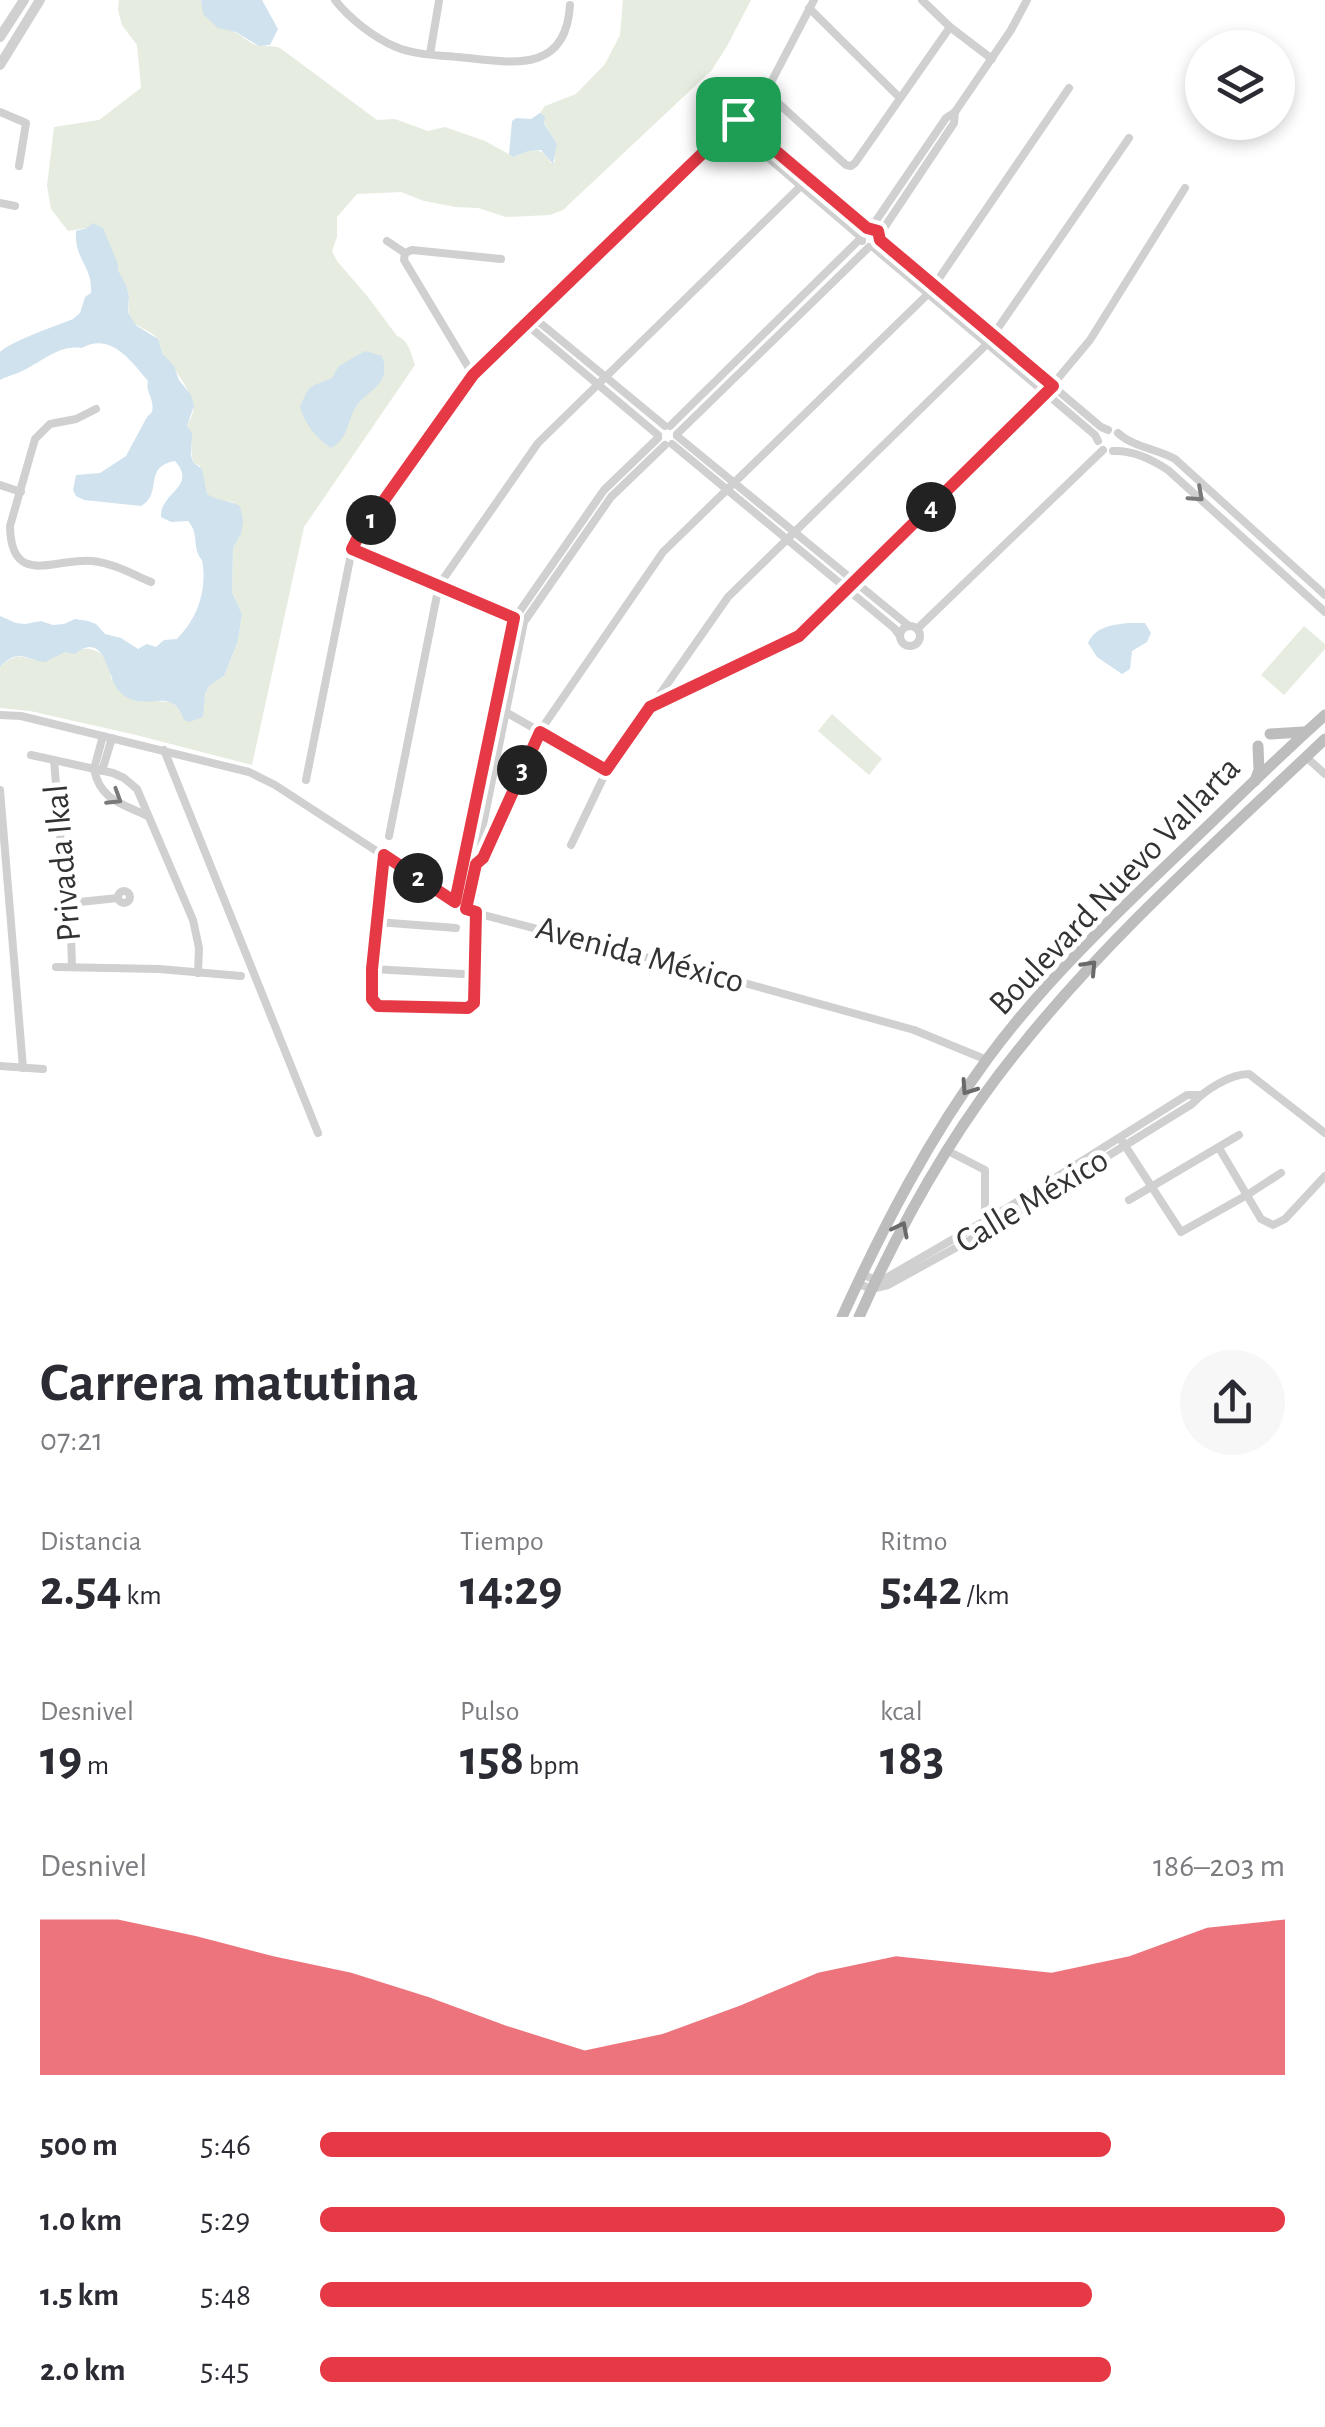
<!DOCTYPE html>
<html lang="es">
<meta charset="utf-8">
<style>
body{margin:0;font-family:"Alegreya Sans",sans-serif;background:#f7f7f7;color:#2b2b33;height:100vh;display:flex;flex-direction:column;font-size:38px;white-space:nowrap}
*{box-sizing:border-box;margin:0}
p{font-size:32px;color:#7c7c81}
.icon{flex:none;width:55px;height:55px;fill:none;stroke:currentColor;stroke-width:2;stroke-linecap:round;stroke-linejoin:round}
.map{position:relative;height:1317px;overflow:hidden}
.sheet{display:flex;flex-direction:column;background:#fff;flex:1}
.sheet>*{flex:none}
.fabs{position:absolute;left:1185px;top:30px;display:grid;gap:20px}
.fabs a{display:grid;place-items:center;width:110px;height:110px;border-radius:50%;background:#fff;box-shadow:0 5px 15px #0003;font-size:50px}
.pin{position:absolute;display:grid;place-items:center;width:85px;height:85px;color:#fff;margin:-42px;border-radius:20px;box-shadow:0 5px 15px #0006}
.km{position:absolute;width:50px;height:50px;margin:-25px;border-radius:50%;background:#222;color:#fff;font-size:28px;line-height:50px;text-align:center}
.round{display:grid;place-items:center;flex:none;width:105px;height:105px;border-radius:52px;background:#f7f7f7}
.summary{display:flex;align-items:center;justify-content:space-between;height:170px;padding:0 40px}
h1{font-size:55px;font-weight:700;line-height:75px}
.stats{display:grid;grid-template-columns:repeat(3,1fr);gap:15px;height:170px;padding:10px 40px}
.stats div{display:grid;align-content:center}
.stats b{font-size:50px;font-weight:700}
.stats small{font-size:28px;font-weight:400}
.stats p{font-size:28px}
.chart{height:280px;padding:20px 40px}
.chart p{display:flex;justify-content:space-between}
.chart svg{width:100%;height:180px;margin-top:10px;fill:#e63946;opacity:.7}
ul{padding:0 40px;list-style:none;font-size:32px}
li{display:grid;grid-template-columns:160px 120px 1fr;align-items:center;height:75px}
li i{height:25px;border-radius:12px;background:#e63946}
.map>svg:first-child{display:block}
.green{fill:#e6ecdf}
.water{fill:#cfe2ee}
.lines{fill:none;stroke-linecap:round;stroke-linejoin:round}
.minor{stroke:#d0d0d0;stroke-width:8}
.tertiary{stroke:#d0d0d0;stroke-width:10}
.secondary{stroke:#bdbdbd;stroke-width:11}
.oneway{stroke:#7a7a7a}
.oneway2{stroke:#6a6a6a}
.route-casing{stroke:#fff;stroke-width:20}
.route{stroke:#e63946;stroke-width:12}
.labels{text-anchor:middle;dominant-baseline:central;stroke-width:10;stroke-linejoin:round;paint-order:stroke}
.street-label{font-size:35px;fill:#333;stroke:#fff}
</style>
<div class="map">
<svg width="1325" height="1317" viewBox="0 0 1325 1317">
<rect width="100%" height="100%" fill="#fff"/>
<!-- green -->
<g class="green">
<path d="M119,0H201C203,18 220,24 235,32C242,36 248,42 256,45C264,47 272,45 280,48L377,120L395,119L428,131L445,127L485,141L514,157C531,150 540,144 551,163L555,162L554,154L557,144L544,122V116L540,113L545,106L576,94L605,64L620,35L623,0H751L726,48L711,71L563,210L550,215L506,217L478,208L456,207L424,201L401,192L357,194L337,217V237L332,251L337,261L368,297L397,336C409,340 411,354 415,365L304,527L252,765L136,735L30,711L0,708V667C21,647 23,662 44,660C53,659 57,654 66,652C93,644 108,650 111,679L155,701L171,702L182,711L205,694L209,686L224,676L238,641L242,614L232,592L233,548L241,534L233,502L214,500L207,494L200,466L193,462C190,450 194,437 187,427C188,422 192,417 193,412C196,396 175,370 166,358C161,352 161,343 156,337C148,329 137,328 131,319C126,310 130,305 129,296C128,287 123,282 120,274C115,263 110,250 107,238L87,228L68,231L51,209L47,186L54,127L99,120L141,88L137,45L122,25L118,10Z"/>
<path d="M1304,626L1325,644V649L1284,695L1261,675Z"/>
<path d="M832,714L882,759L869,775L818,731Z"/>
</g>
<!-- water -->
<g class="water">
<path d="M201,0H262L278,29L270,45L259,46L236,32L218,28L203,14Z"/>
<path d="M540,113L545,116L544,123L557,144L553,164L541,150L529,151L513,157L509,154L512,121L516,118L531,119Z"/>
<path d="M93,223L103,228L118,264V270L126,285L129,296L128,312L131,318L137,326L158,339L163,354L174,366L179,380L191,395L194,406L187,426L192,433L191,455L193,462L202,469L207,494C217,501 229,500 240,506L243,521L241,534L233,548L232,592L242,614L238,641L224,676L209,686L205,694L203,717L189,722L184,720C171,682 144,717 119,691C107,679 106,629 75,654L65,652L45,662C24,660 19,647 0,667V616L16,623L25,624L41,621L53,625L64,624L75,619L88,621L96,624L105,634L121,638L138,649L147,644L156,647L164,640L177,639C197,619 206,593 203,566C202,555 200,561 197,551C194,539 197,531 188,521L171,522L161,517C160,492 198,487 175,461C142,467 164,493 141,506L84,500L76,496L73,490L76,475L100,473L126,456L147,417L152,412C155,398 145,393 148,381C131,361 111,332 82,348C56,344 38,366 15,374C10,376 5,377 0,380V352C13,340 54,327 73,319L80,313L85,297L91,293C93,266 74,260 76,231L87,228Z"/>
<path d="M365,351L382,356C384,362 385,367 384,373C381,388 365,394 357,405C347,420 349,439 331,448C316,438 305,424 300,407C310,382 310,388 332,378L339,366Z"/>
<path d="M1129,623H1145L1151,633L1147,642L1132,651L1130,669L1122,674L1097,657L1088,643C1096,626 1112,625 1129,623Z"/>
</g>
<g class="lines">
<!-- minor -->
<g class="minor">
<path d="M335,0C349,18 374,38 396,47C415,55 438,55 458,57C509,62 566,76 570,5"/>
<path d="M814,0L766,92L846,165L851,166L855,163L950,27"/>
<path d="M922,0L950,27L992,59"/>
<path d="M809,8L900,98"/>
<path d="M430,54L439,1"/>
<path d="M0,112L26,123L19,166"/>
<path d="M738,119L867,229"/>
<path d="M731,126L861,237"/>
<path d="M0,203L15,206"/>
<path d="M871,228L946,118L955,112L1011,30L1027,0"/>
<path d="M880,240L1101,427L1108,430"/>
<path d="M387,241L405,253L412,250L501,259"/>
<path d="M862,241V233L867,229H875L880,234"/>
<path d="M878,244L880,234L954,123L955,112"/>
<path d="M873,247L1095,435L1098,441"/>
<path d="M405,253L404,260L473,375"/>
<path d="M533,317L665,426"/>
<path d="M526,324L658,435"/>
<path d="M96,409L76,419L50,424L35,439L10,526C11,589 56,557 92,561C113,563 132,574 151,582"/>
<path d="M670,426L861,238"/>
<path d="M1118,433C1133,447 1157,449 1175,459L1325,595"/>
<path d="M677,434L869,247"/>
<path d="M677,436L909,626"/>
<path d="M672,444L894,628L900,636"/>
<path d="M1113,451C1132,450 1153,460 1168,470L1325,612"/>
<path d="M0,485L21,492"/>
<path d="M352,549L515,619"/>
<circle cx="910" cy="636" r="10"/>
<path d="M917,629L1103,450"/>
<path d="M654,705L799,635L1034,407L1090,340L1185,188"/>
<path d="M502,710L607,770"/>
<path d="M0,715L21,716L249,772L275,785L455,902L476,913L737,981L914,1030L987,1060"/>
<path d="M164,750L318,1133"/>
<path d="M31,755L113,773L124,778L137,789L193,920L199,948L198,973"/>
<path d="M1306,757L1325,774"/>
<path d="M54,760L62,857L70,903L72,966"/>
<path d="M94,769C100,800 122,804 148,816"/>
<path d="M94,769L103,736"/>
<path d="M102,771L112,738"/>
<path d="M306,780L352,549L358,537L473,375L752,105"/>
<path d="M0,790L23,1068"/>
<path d="M389,836L439,585L538,443L808,179"/>
<path d="M571,845L607,770L728,597L987,344L1129,138"/>
<path d="M383,855C381,877 367,988 373,1000C374,1003 376,1004 378,1006L472,1007L474,1003L476,913"/>
<path d="M465,862L475,864L483,858L540,731L663,552L929,293L1069,88"/>
<circle cx="124" cy="897" r="6"/>
<path d="M455,902L515,618L604,490L658,438"/>
<path d="M70,903L118,898"/>
<path d="M466,909L524,622L611,497L665,445"/>
<path d="M377,922L456,928"/>
<path d="M56,967L159,969L241,976"/>
<path d="M372,969L463,974"/>
<path d="M0,1066L43,1069"/>
<path d="M1122,1141L1181,1232L1247,1195L1281,1173"/>
<path d="M1219,1148L1261,1219L1273,1225L1285,1219L1325,1176"/>
<path d="M946,1150L985,1170V1221"/>
<path d="M1129,1200L1239,1135"/>
<path d="M861,1274L876,1280L886,1278L1012,1205L1187,1095H1201"/>
<path d="M857,1283L871,1289L888,1285L988,1230L1192,1104C1205,1090 1230,1074 1249,1074L1325,1133"/>
</g>
<!-- tertiary -->
<g class="tertiary">
<path d="M0,37L24,0"/>
<path d="M0,65L40,0"/>
</g>
<!-- secondary -->
<g class="secondary">
<path d="M1270,734L1303,732"/>
<path d="M1255,781L1259,770L1258,746"/>
<path d="M842,1317C883,1227 929,1138 988,1058C1047,978 1120,910 1192,841C1236,799 1279,756 1325,715"/>
<path d="M859,1317C902,1221 953,1130 1019,1049C1110,935 1220,839 1325,739"/>
</g>
</g>
<!-- one-way arrows -->
<defs><path id="oneway-chevron" d="M-2-3.5L2.5 0L-2 3.5" fill="none" stroke-width="1.6" stroke-linecap="round" stroke-linejoin="round" transform="scale(2.5)"/></defs>
<g class="oneway">
<use href="#oneway-chevron" transform="translate(1197 495) rotate(42)"/>
<use href="#oneway-chevron" transform="translate(115 798) rotate(32)"/>
</g>
<g class="oneway2">
<use href="#oneway-chevron" transform="translate(1090 967) rotate(-47)"/>
<use href="#oneway-chevron" transform="translate(968 1088) rotate(124)"/>
<use href="#oneway-chevron" transform="translate(901 1229) rotate(-63)"/>
</g>
<g class="lines">
<defs>
<path id="route" d="M738,119L867,228L878,231L880,240L1053,386L799,636L650,707L606,770L540,732L483,858L476,864L466,909L476,912L474,1003L468,1008L378,1006L372,999V969L384,855L455,902L514,618L352,549L358,537L473,375Z"/>
</defs>
<!-- route casing -->
<use href="#route" class="route-casing"/>
<!-- route -->
<use href="#route" class="route"/>
</g>
<g class="labels">
<!-- street labels -->
<g class="street-label">
<text transform="translate(63 863) rotate(-95)">Privada Ikal</text>
<text transform="translate(1115 886) rotate(-46)">Boulevard Nuevo Vallarta</text>
<text transform="translate(640 955) rotate(15)">Avenida México</text>
<text transform="translate(1032 1201) rotate(-31)">Calle México</text>
</g>
</g>
</svg>
<div class="fabs">
<a><svg class="icon" aria-label="layers" viewBox="0 0 24 24"><path d="M12 4l9 5-9 5-9-5zM3 14l9 5 9-5"/></svg></a>
</div>
<div class="pin" style="left:738px;top:119px;background:#1e9e55"><svg class="icon" aria-label="arrive" viewBox="0 0 24 24"><path d="M6 21V4h12l-3 4 3 4H6"/></svg></div>
<b class="km" style="left:371px;top:520px">1</b>
<b class="km" style="left:418px;top:878px">2</b>
<b class="km" style="left:522px;top:770px">3</b>
<b class="km" style="left:931px;top:507px">4</b>
</div>
<section class="sheet">
<div class="summary"><div><h1>Carrera matutina</h1><p>07:21</p></div><a class="round"><svg class="icon" aria-label="share" viewBox="0 0 24 24"><path d="M12 15V3M7 8l5-5 5 5M5 13v7h14v-7"/></svg></a></div>
<div class="stats">
<div><p>Distancia</p><b>2.54<small> km</small></b></div>
<div><p>Tiempo</p><b>14:29</b></div>
<div><p>Ritmo</p><b>5:42<small> /km</small></b></div>
</div>
<div class="stats">
<div><p>Desnivel</p><b>19<small> m</small></b></div>
<div><p>Pulso</p><b>158<small> bpm</small></b></div>
<div><p>kcal</p><b>183</b></div>
</div>
<div class="chart"><p><span>Desnivel</span>186–203 m</p>
<svg viewBox="0 0 160 44" preserveAspectRatio="none"><path d="M0 44V6L10 6L20 10L30 15L40 19L50 25L60 32L70 38L80 34L90 27L100 19L110 15L120 17L130 19L140 15L150 8L160 6V44z"/></svg>
</div>
<ul>
<li><b>500 m</b>5:46<i style="width:82%"></i></li>
<li><b>1.0 km</b>5:29<i style="width:100%"></i></li>
<li><b>1.5 km</b>5:48<i style="width:80%"></i></li>
<li><b>2.0 km</b>5:45<i style="width:82%"></i></li>
</ul>
</section>
